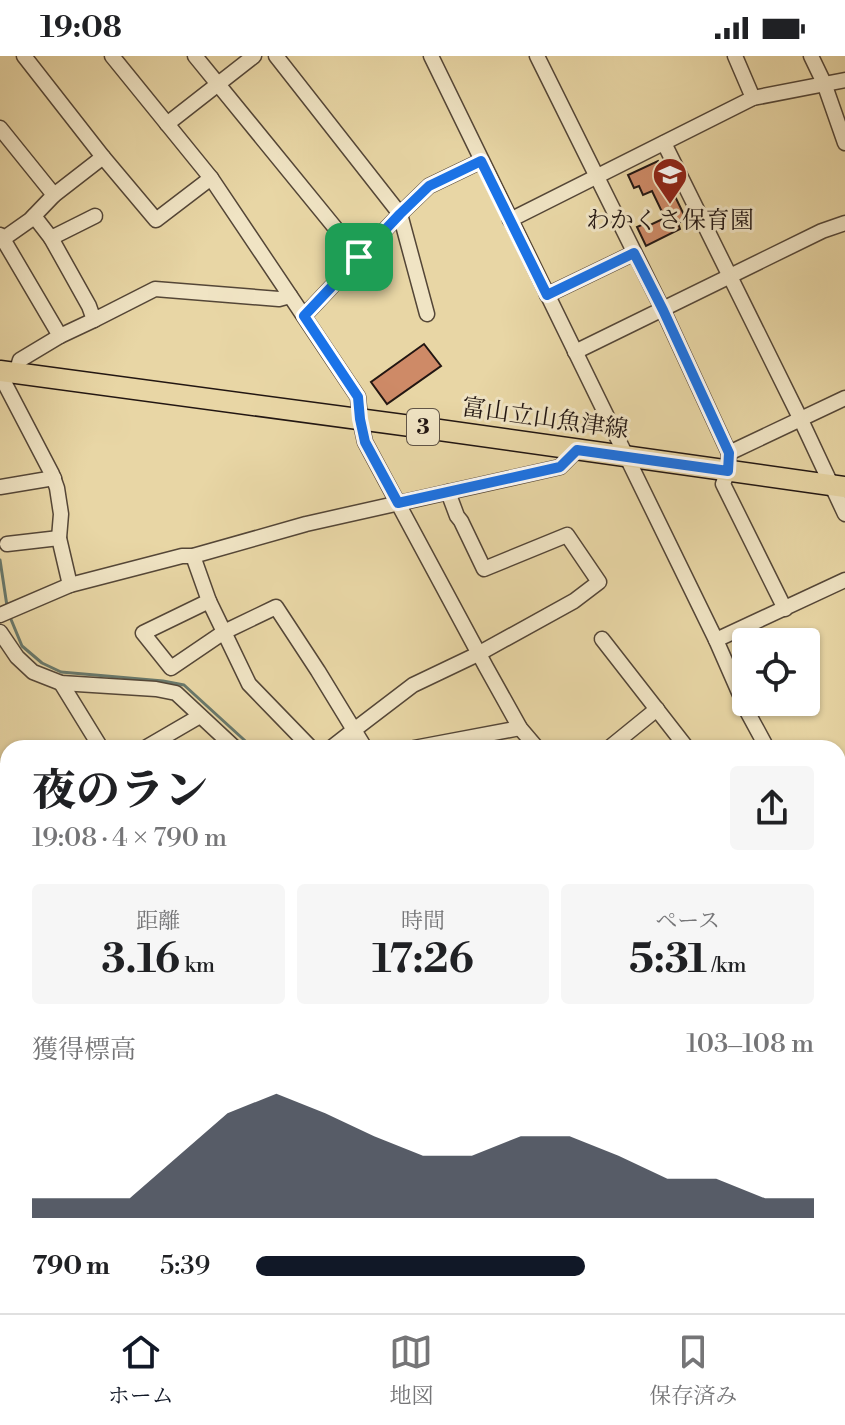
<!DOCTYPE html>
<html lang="ja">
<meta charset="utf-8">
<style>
body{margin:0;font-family:"Libre Bodoni","Noto Serif JP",serif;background:#f6f6f6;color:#202124;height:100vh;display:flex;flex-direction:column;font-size:30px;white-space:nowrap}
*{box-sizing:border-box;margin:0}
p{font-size:26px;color:#757577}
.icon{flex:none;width:44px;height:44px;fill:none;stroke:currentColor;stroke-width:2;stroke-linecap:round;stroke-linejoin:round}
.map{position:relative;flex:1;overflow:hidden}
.sheet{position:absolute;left:0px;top:684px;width:846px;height:574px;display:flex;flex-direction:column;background:#fff;border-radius:24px 24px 0 0;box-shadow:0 2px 6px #0004}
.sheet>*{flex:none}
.controls{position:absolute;left:732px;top:572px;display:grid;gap:16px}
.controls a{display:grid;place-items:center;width:88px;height:88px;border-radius:8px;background:#fff;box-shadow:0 2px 6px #0004;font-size:40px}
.pin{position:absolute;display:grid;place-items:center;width:68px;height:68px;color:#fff;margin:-34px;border-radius:16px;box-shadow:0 4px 12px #0006}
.round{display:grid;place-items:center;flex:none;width:84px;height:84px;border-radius:8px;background:#f6f6f6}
.head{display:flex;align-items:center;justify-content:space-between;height:136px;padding:0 32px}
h1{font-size:44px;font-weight:800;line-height:60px}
.figures{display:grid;grid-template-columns:repeat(3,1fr);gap:12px;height:136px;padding:8px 32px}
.figures div{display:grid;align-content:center;border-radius:8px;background:#f6f6f6;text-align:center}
.figures b{font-size:40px;font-weight:800}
.figures small{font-size:22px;font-weight:400}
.figures p{font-size:22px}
.chart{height:224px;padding:16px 32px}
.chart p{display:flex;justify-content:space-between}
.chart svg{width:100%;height:144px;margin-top:8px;fill:#111827;opacity:.7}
ul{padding:0 32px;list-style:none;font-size:26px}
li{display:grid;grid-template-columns:128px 96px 1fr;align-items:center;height:60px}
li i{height:20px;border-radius:10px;background:#111827}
.status{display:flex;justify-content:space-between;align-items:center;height:56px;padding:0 40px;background:#fff;direction:ltr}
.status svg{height:22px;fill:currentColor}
.tab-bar{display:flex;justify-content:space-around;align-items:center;height:112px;border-top:2px solid #e0e0e0;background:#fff;font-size:22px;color:#757577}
.tab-bar a{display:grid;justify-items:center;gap:4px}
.tab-bar .selected{color:#111827}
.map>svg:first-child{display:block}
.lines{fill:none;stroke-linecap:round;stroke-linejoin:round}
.stream{stroke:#68786b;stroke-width:3}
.building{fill:#ce8a67;stroke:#221612;stroke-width:2}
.minor-casing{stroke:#544637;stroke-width:17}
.secondary-casing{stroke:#221612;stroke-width:21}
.primary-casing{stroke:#221612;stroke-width:23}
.minor{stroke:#f0e4c4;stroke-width:14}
.secondary{stroke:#f0e4c4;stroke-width:18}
.primary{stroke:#e8d6a5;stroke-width:20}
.route-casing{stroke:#fff;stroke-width:16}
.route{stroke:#1a73e8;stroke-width:10}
.labels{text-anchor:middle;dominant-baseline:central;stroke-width:6;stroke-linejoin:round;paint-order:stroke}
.shield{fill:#f0e4c4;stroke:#605447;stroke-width:2}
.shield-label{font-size:22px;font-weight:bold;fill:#221612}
.poi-label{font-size:24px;fill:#221612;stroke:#f0e4c4}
.street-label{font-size:24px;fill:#221612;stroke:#f0e4c4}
</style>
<div class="status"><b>19:08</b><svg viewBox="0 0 49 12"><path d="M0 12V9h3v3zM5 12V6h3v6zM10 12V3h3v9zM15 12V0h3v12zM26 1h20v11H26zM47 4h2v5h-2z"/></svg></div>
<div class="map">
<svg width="845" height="1257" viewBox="0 0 845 1257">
<rect width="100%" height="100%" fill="#e8d6a5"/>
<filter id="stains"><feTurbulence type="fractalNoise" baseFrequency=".0025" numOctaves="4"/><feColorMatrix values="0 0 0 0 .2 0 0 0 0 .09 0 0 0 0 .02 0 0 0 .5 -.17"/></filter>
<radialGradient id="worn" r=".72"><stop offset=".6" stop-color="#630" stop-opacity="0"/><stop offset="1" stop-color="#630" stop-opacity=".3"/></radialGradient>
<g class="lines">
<!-- stream -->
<g class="stream">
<path d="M0,504L7,550"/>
<path d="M10,561L22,590L42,607L61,616L163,625L184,629L253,692"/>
<path d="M838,1238L845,1251"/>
</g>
</g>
<!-- building -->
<g class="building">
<path d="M658,105L686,163L678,167L680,173L646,190L637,171L646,167L648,170L665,162L652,135L643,139L639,130L634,132L628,119Z"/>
<path d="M424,288L441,310L387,348L371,326Z"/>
</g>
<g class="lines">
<defs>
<g id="minor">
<path d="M24,0L103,101"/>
<path d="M112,0L211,122L358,341L360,363L365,386L486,611L520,672L537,692"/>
<path d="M195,0L359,201"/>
<path d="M276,0L400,158L427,258"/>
<path d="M431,0L716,584L748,657L767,692"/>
<path d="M537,0L663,254L729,397L728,415L723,428L785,553"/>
<path d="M735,0L753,42"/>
<path d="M811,0L824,27L845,87"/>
<path d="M167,68L254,0"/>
<path d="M0,72L54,139"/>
<path d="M664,87L801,364L845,458"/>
<path d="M34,160L51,182L95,160"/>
<path d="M510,164L753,42L845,24"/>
<path d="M0,179L3,183L30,164L54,139L103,101L156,164L211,122"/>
<path d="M51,182L89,250L94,264L155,233L279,243L290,240"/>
<path d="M0,185L3,183L60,280L94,264"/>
<path d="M547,239L634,197"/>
<path d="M304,260L400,158L429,130L481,105"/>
<path d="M575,296L822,175L845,167"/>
<path d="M4,315L5,328L52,418L57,432L61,458L59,482L70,529"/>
<path d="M16,317L20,304L60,280"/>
<path d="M729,397L845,342"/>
<path d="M0,431L54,422"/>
<path d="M7,488L59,482"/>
<path d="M193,500L209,545L224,576L276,551L318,615L354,674L331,692"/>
<path d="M209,545L143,577L171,612L224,576L249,628L311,692"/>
<path d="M0,559L70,529L182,500H193L306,468L560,411L577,394"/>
<path d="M0,576L17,601L33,616L61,627L156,633L176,637L235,692"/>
<path d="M602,583L687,692"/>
<path d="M716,584L845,524"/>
<path d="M61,627L101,692"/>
<path d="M145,692L200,660"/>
<path d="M365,692L354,674L413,629L478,598L574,545L599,526L567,479L484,513L461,465L457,460L448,436"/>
<path d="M414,692L520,672"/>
<path d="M609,692L657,653"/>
<path d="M0,718L8,715"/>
<path d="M838,721L845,718"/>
<path d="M0,806L8,871"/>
<path d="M838,836L845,851"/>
<path d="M0,908L8,903"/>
<path d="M838,950L845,945"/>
<path d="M0,1016L8,1012"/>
<path d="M838,1037L845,1031"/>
<path d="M838,1066L845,1075"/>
<path d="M838,1147L845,1141"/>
<path d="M838,1217L845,1228"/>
<path d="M232,1250L237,1257"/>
<path d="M403,1250L404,1257"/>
<path d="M496,1250V1257"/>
<path d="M542,1250L546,1257"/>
<path d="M624,1250L629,1257"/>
<path d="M704,1250L708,1257"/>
<path d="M735,1250L740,1257"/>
<path d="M804,1250L807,1257"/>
<path d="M47,1257L62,1250"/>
<path d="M304,1257L316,1251"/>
<path d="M718,1257L725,1250"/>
</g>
<g id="secondary">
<path d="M0,1053L8,1064"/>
<path d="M133,1250L137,1257"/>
</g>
<path id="primary" d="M0,315L418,371L845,431"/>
</defs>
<!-- minor casing -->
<use href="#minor" class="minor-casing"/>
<!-- secondary casing -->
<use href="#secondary" class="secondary-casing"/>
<!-- primary casing -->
<use href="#primary" class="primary-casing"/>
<!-- minor -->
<use href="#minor" class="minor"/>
<!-- secondary -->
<use href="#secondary" class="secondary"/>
<!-- primary -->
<use href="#primary" class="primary"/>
</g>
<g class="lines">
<defs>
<path id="route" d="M481,105L547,239L634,197L663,254L729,397L728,415L577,394L560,411L398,447L365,386L360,363L358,341L304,260L400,158L429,130Z"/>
</defs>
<!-- route casing -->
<use href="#route" class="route-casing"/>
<!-- route -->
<use href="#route" class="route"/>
</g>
<!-- icons -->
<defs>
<symbol id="school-pin" viewBox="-11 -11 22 30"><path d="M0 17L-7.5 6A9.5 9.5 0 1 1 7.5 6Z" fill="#8f2418" stroke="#f0e4c4"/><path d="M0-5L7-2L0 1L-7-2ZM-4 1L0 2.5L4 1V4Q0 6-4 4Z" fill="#fff"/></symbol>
</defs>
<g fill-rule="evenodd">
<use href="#school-pin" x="650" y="99" width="40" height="54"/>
</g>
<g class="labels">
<!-- shield labels -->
<rect class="shield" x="407" y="353" width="32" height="36" rx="6"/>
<g class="shield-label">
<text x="423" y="371">3</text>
</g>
<!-- poi labels -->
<g class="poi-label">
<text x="670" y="165">わかくさ保育園</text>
</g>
<!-- street labels -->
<g class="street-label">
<text transform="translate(545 363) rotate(8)">富山立山魚津線</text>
</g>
</g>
<rect width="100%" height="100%" filter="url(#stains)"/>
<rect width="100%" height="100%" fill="url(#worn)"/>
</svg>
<div class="controls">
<a><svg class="icon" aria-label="locate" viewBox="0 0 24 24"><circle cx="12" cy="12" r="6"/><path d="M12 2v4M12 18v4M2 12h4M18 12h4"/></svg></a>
</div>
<div class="pin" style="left:359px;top:201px;background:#1e9e55"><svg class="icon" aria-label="arrive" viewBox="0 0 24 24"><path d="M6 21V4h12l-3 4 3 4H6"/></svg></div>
<section class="sheet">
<div class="head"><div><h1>夜のラン</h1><p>19:08 · 4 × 790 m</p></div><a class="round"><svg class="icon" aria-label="share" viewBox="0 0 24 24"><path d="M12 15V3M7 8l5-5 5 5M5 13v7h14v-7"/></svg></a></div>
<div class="figures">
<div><p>距離</p><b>3.16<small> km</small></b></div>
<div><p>時間</p><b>17:26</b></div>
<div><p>ペース</p><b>5:31<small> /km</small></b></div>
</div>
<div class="chart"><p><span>獲得標高</span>103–108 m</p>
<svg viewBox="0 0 160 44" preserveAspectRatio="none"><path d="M0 44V38L10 38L20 38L30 25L40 12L50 6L60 12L70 19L80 25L90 25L100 19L110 19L120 25L130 32L140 32L150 38L160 38V44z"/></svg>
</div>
<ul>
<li><b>790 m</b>5:39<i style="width:59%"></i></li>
</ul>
</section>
</div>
<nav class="tab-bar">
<a class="selected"><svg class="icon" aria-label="home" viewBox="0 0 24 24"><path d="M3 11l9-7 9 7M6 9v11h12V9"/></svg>ホーム</a>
<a><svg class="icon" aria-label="map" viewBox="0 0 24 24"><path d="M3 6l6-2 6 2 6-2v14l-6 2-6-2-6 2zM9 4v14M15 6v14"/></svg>地図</a>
<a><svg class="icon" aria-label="saved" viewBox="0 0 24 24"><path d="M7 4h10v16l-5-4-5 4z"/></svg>保存済み</a>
</nav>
